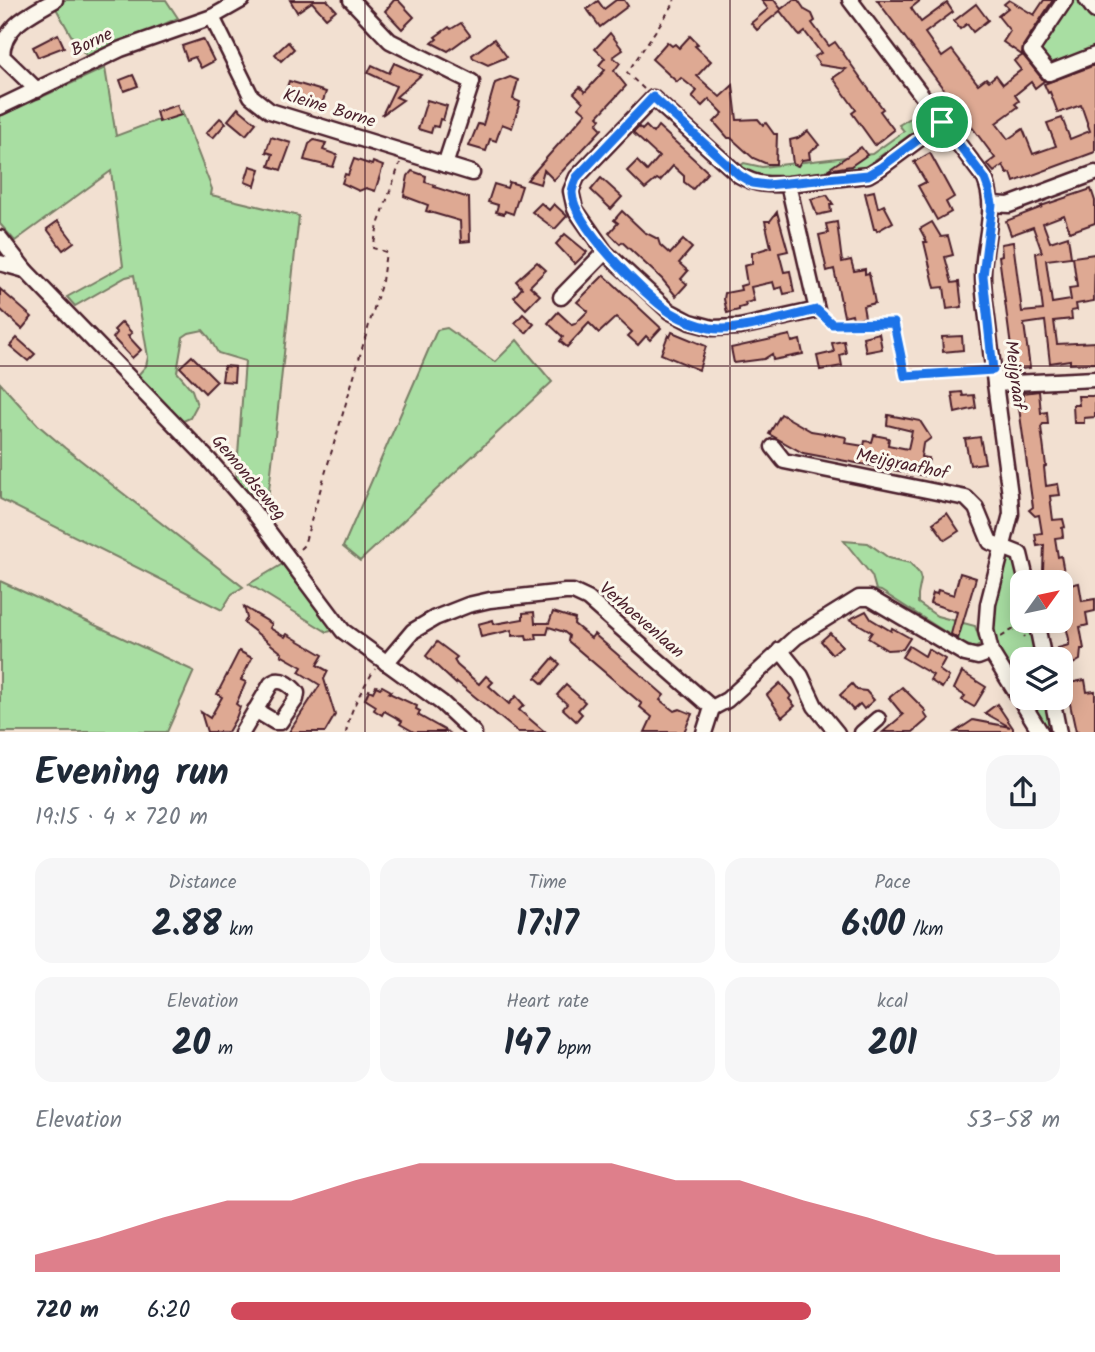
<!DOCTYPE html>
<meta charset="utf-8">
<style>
body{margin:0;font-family:Kalam,sans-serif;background:#f6f6f7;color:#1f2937;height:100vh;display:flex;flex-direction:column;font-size:26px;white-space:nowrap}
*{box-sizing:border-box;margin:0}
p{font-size:23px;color:#747a83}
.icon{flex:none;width:38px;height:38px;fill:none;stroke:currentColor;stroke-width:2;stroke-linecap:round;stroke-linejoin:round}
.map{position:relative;height:732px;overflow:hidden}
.sheet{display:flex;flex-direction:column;background:#fff;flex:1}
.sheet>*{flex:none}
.needle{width:46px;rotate:57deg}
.tools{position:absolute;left:1010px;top:570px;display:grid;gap:14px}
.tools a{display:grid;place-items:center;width:63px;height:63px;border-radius:14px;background:#fff;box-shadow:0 4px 18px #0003;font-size:35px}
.pin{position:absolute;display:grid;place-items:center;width:60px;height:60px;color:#fff;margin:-30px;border:4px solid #fff;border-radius:50%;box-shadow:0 2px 7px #0007}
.round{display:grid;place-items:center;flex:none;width:74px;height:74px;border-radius:21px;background:#f6f6f7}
.overview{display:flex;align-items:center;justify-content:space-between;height:119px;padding:0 35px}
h1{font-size:38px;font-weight:800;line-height:52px}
.stats{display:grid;grid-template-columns:repeat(3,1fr);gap:10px;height:119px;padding:7px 35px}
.stats div{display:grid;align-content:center;border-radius:18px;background:#f6f6f7;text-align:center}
.stats b{font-size:35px;font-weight:800}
.stats small{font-size:19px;font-weight:400}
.stats p{font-size:19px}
.chart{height:196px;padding:14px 35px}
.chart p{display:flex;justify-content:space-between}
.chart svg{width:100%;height:126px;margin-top:7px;fill:#d1495b;opacity:.7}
ul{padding:0 35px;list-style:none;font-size:23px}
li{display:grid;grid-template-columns:112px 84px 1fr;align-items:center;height:52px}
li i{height:18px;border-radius:9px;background:#d1495b}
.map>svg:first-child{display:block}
.green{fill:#a8dea2;stroke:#797e66;stroke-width:2}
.building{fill:#dea993;stroke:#4a1f2b;stroke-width:2}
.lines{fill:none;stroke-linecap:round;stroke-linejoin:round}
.minor-casing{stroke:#4a1f2b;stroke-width:19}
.path{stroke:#4a1f2b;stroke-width:2;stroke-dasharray:5 5;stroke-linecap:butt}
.minor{stroke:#fbf7ec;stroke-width:14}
.route-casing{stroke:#fff;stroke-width:14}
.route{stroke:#1a73e8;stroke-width:9}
.grid{fill:none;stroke:#4a1f2b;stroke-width:2;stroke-opacity:0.55}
.labels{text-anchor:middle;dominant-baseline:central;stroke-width:6;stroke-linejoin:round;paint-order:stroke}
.street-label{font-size:18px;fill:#4a1f2b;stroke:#fbf7ec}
</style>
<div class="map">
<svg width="1095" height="733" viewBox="0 0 1095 733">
<rect width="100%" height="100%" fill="#f2e0d1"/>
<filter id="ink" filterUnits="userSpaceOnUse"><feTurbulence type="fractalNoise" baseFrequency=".0143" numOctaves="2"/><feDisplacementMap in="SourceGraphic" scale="14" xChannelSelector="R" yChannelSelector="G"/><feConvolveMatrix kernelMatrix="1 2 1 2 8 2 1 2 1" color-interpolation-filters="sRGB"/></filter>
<g filter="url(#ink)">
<!-- green -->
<g class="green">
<path d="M62,0H166L178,18L88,58L72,37L53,3Z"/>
<path d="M1070,0H1079L1095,20V49L1050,67L1038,50Z"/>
<path d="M105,68L116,136L182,111L212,189L211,195L299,216L266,518L236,481L245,361L218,353L209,337L203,330L189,333L183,337L177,372L192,390L197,405L190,418L181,422L138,375L146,366L148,357L134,275L126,277L75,306L67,297L123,266L111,171L15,241L0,224V116Z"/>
<path d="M924,110L929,121L865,167L760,180L754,179L740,166L744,163L762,167L872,154L904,131L899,125Z"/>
<path d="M447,328L495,362L517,340L552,382L360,561L343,547L437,330Z"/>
<path d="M0,383L38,425L65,448L243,587L232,594L222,610L0,499Z"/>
<path d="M844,541L868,543L889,558L910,563L919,573L921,580L918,595V603L937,616L975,626L981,644L975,648L964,644L881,591L876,590L872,576Z"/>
<path d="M1012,556L1016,557L1022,583V621H1032L1040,660H1022V689C1013,676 1002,661 996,646C985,618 1000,586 1008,559Z"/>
<path d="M286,562L336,630L327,632L249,584Z"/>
<path d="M0,581L194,671L167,732H0Z"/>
<path d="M1028,698H1049L1056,732H1049Z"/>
</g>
<!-- building -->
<g class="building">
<path d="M290,0H327L336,10L326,18L312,2L297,12Z"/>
<path d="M394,0H398L414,17L402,29L385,11Z"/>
<path d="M616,0H624L628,6L600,27L587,9L598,1L604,9Z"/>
<path d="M761,0H774L781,9L793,0H798L805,10L812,14L815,21L812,23L829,46L835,42L883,109L880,111L894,130L875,145L852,113L856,110L833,78L846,69L820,65L814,57L821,53L805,32L800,36L798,34L780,11L757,30L751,23L768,9Z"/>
<path d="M877,0H921L911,8L921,22L947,3L953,12L925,33L942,57L952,50L978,84L986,78L989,81L996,75L1003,84L1021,70L1014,61L1023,55L1044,81L1035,88L1031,82L1015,95L1019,101L1015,104L1018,107L996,123L1008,139L1023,129L1033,154L1056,146L1047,123L1062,118L1070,139L1090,131L1081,105L1058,113L1050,92L1048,93L1044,84L1095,65V152L1014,182L1011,173L1007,174L1003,165L994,172L987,164L995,158Z"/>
<path d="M1009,0L1034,15L1044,0H1053L1023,46L1022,55L1003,42L1010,31L998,16L1008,8L1004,4Z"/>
<path d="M976,4L988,20L973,32L967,24L960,29L954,21Z"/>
<path d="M461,23L470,35L448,51L432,43L437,39L435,37L449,27L451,29Z"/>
<path d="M610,33L623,50L613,57L620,63L614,71L626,86L598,116L601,119L597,124L602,129L554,180L544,170L540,184L527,180L586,113L579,107L583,102L574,93L580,87L585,92L605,70L599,65L605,58L595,49Z"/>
<path d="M58,34L64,47L38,57L33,47Z"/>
<path d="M690,36L698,44L695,46L711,61L697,76L720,97L733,85L737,120L758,119L763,125L766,123L774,134H777L776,164H767L753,158L731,138H728L714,122L723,113L709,99L702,106L692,97L697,91L681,78L677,82L652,59L667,42L672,46L675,44L679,48Z"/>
<path d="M203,39L214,61L201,68L195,57L187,60L182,46Z"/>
<path d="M494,39L507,57L488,65L473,58L472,55Z"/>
<path d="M288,42L294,49L281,61L275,54Z"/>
<path d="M394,63L421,75L396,97L403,100L382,115L396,86L368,73L372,65L389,73Z"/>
<path d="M133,75L138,86L124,91L120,80Z"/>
<path d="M510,77L518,80L513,99L520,102L512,128L502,124L496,141L490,139L486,151L469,146L478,124L483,125L495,83Z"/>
<path d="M289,81L326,92L321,107L284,96Z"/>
<path d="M427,100L447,106L443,120L440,119L438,127L433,126L431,133L418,129Z"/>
<path d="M177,105L181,115L159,122L156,112Z"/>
<path d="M238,108L256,123L246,135L228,120Z"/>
<path d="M220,118L226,123L213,138L206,133Z"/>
<path d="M646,126L653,133L658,126L708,172L693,189L684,182V176L673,166L660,181L657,179L645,189L627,171L637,161L647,171L659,157L633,133L639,127L642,130Z"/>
<path d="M808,131L819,145L809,152L810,159L802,160L798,166L793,164L790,140L798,138Z"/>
<path d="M271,137L291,143L281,170L269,166L273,154L266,152Z"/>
<path d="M314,140L326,143L323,150L337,155L333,167L304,160L309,144Z"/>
<path d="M861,147L867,155L851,166L827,170Z"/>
<path d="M930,153L954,197L946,202L951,212L937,220L918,186L926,182L914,162Z"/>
<path d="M354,159L372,165L373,162L383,166L375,191L366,188L359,191L342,183L345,174L348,175Z"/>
<path d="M250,166L260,169L255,186L245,182Z"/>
<path d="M412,171L426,176L425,182L435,185L434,187L469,198L470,241L461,242L460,221L426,211L428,205L404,196L408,176Z"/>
<path d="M601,178L622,197L611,209L591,190Z"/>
<path d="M509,182L522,186L513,214L505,211L504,214L496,212L498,205L488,202L494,184L507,188Z"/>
<path d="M1091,189L1095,201V223L1070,232L1064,215L1043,223L1050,242L1068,236L1071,257L1046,260L1052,303L1071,300L1069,288L1077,287L1073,257L1095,254L1094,301L1076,304L1077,310L1071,311L1072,319L1054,321L1057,344L1095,342V363L1070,364V360L1050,363L1045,321L1024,324L1030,368L1014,370L999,256L1002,255L1001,244L1013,242L1022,312L1043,310L1036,253L1042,252L1033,227L1011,235L1006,221L1042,207L1041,206Z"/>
<path d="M874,191L878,208L884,205L893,222L877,231L876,229H874L865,193Z"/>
<path d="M827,195L833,204H830L831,212L817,215L811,199Z"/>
<path d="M541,203L549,210L554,204L567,216L555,229L532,212Z"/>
<path d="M622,211L644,232L658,239L660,245L670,254L683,240L692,248L679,263L688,271L681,279L687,284L676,296L662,279L622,242L620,244L609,233L618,223L614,220Z"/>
<path d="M777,212L788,251L779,253L784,272L790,271L794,292L784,294L782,287L775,289L773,282L751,287L754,301L745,303L746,306L739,308V310L727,313L724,299L725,293L741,290L740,286L747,284L744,266L752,264V253L771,247L765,221H770Z"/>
<path d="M58,221L74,242L63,250L47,229Z"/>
<path d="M837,222L842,262L851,260L854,271L865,269V274L869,273L875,303L863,306L865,317L853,319L852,314L844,316L834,269L827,271L819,235L828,233L826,224Z"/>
<path d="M932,222L941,237L948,236L953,255L945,257L952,283L959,282L962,307L947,309L944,287L935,288L924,242H927L920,229Z"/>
<path d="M565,234L587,252L575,264L556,244Z"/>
<path d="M537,262L546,270L530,286L540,295L526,309L514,297L522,288L516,281Z"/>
<path d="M604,275L661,328L650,340L646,336L638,345L628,336L632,332L616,317L599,333L589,323L567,347L560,341L563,337L548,323L558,312L572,325L575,324L588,311L577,302Z"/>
<path d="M0,289L32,317L22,329L0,309Z"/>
<path d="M523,314L534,324L526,333L515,323Z"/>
<path d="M122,322L132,333L128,336L141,350L132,358L113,338L117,333L114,330Z"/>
<path d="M672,332L706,346L699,370L661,354L668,335L670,337Z"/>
<path d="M879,333L882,349L866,352L863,337Z"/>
<path d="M790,335L792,342L800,340L803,354L773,360L772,354L764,359L734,363L731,348Z"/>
<path d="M962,336L963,350L943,352L942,337Z"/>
<path d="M17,338L35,354L28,361L10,346Z"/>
<path d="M844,341L846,353L840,355L842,366L820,370L817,356L834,352L832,343Z"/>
<path d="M192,356L217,381L205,393L180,367Z"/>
<path d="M224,366L235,367L234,382L222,381Z"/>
<path d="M1039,391L1041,413L1047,412L1048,424H1043L1041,427L1046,466L1044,467L1046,486L1058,484L1060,495L1050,496L1053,520L1063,519L1065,527L1062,528L1063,537L1055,538L1058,557L1061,556L1066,583H1052V581L1044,583L1042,571H1043L1044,545L1037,546L1035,534L1042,533L1039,515L1035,516L1029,510L1033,507L1019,408L1025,407L1023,393Z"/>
<path d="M962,392L963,396L974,395L976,408L955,413L952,393Z"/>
<path d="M1078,396H1095V417L1084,418V423H1074L1073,405H1079Z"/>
<path d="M781,414L811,431L824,433V435L825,433L846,437L845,443L864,446L865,441L872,442L874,435L889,438L888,445L908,449L912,431L887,425L888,415L920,421L931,438L923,444L921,457L929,458L926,476L803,453L769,434Z"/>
<path d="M980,437L985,463L970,465L965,439Z"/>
<path d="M947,513L959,531L945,540L933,523Z"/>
<path d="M960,573L976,578L958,639L951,634L957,612L930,603L933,593L937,594L938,590L954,595Z"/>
<path d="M1079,583L1082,601L1095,599V611L1086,613L1088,625L1080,627L1084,649H1081L1080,660L1073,664L1072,660L1061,663L1058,648L1069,645V639L1064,617L1060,618V587Z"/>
<path d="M244,607L272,624L270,628L285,637L287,634L323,655L317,665L328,671L324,679L335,715L325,732H289L320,685L299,672L302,667L281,655L282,653L244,623L247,618Z"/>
<path d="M866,611L871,619L891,631L892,628L910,638L903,649L887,650L868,638L872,632L850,619Z"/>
<path d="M534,612L535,623H549L553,612L575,619L574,624L591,638L594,634L664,695L660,700L674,711L680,709L692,714L684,732H645L652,717L640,707L642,704L568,641L569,636L564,632L549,627L547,634H536L537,639L527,640L526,635L512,636V630L481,637L478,624L493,620L494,624L523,619V613Z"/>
<path d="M830,633L842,646L832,654L821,641Z"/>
<path d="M437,642L457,657L454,660L457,665L479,684L486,676L493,682L489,686L509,704L516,696L524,705L519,710L545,732H518L457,682L456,684L426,656Z"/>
<path d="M909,646L925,656L928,649L945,659L939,670L949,677L942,688L930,680L933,675L902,657Z"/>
<path d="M239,651L252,658L241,680L246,682L236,704L240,707L236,718L228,732H207L201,712L210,718L222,697L217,694Z"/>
<path d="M553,658L560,664L543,684L536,678Z"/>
<path d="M962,672L986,687L974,707L962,700L965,696L954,689Z"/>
<path d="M1085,680L1087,692L1095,691V732H1076L1067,690L1070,689L1069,683Z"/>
<path d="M780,683L791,696L789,699L795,706L782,717L767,695Z"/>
<path d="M852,684L857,690L866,691L874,700L864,709L860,704L853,710L840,695Z"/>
<path d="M566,685L585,702L578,710L582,714L576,721L563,709L567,704L557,695Z"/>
<path d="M376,686L380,688L382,686L391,691L389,693L417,706L416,709L420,711L418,715L448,732H414L400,724L402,721L384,711L382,715L374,710L376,706L365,699L369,690L373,692Z"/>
<path d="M902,687L926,711L924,713L928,719L913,732H883L903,715L889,698Z"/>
<path d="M997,704L1013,728V732H955L973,720L1010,727L985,713Z"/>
</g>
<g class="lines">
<defs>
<g id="minor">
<path d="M351,0L390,41L472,82L445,165"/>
<path d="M850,0L985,179C998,210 983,242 983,275C983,294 987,315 989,334C995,388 1003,442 1010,495L1011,514L988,604L986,630L991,652L1041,733"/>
<path d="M1065,0L1031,51L1049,73L1095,55"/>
<path d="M1087,0L1095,11"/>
<path d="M212,17L251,96L270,111L472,173"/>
<path d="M37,90L2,56C3,25 31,14 55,0"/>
<path d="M0,107L121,49L212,17L242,0"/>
<path d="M788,184C769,185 756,185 739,175L653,98L577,177L571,191L575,209L605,252L669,311L690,322L713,328L740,327L817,310L788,184L868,175L880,168L942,122"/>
<path d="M992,204L1009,205L1095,173"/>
<path d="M0,238L25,270L209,460L250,507L343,631L442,703L474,733"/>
<path d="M0,263L25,270"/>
<path d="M561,297L605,252"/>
<path d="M995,384L1095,379"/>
<path d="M773,447L784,461L966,498L976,508L990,542L1020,554L1027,583"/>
<path d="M1036,621L1044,660"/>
<path d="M780,650L801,676L815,706L837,733"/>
<path d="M386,663L413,631L435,618L468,605L490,600L565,592H573L588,599L712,708"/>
<path d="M1052,698L1059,733"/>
<path d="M712,708L727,700L796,637L859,598H870L965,654L978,657L991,652"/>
<path d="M242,733L271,684C280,676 291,685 297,693L296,699L280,722H275L255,710"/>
<path d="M704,733L712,708"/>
<path d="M862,733L878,719"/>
</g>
</defs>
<!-- minor casing -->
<use href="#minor" class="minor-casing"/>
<!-- path -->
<g class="path">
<path d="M644,89L627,73L675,2L674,0"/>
<path d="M826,318L832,324L894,323L905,376L982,371"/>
<path d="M300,549L304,545L382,281L386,252L373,248L378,225L400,163"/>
<path d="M1018,628L1025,637"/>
<path d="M1001,637L1017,627L1021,596"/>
<path d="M346,733C350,709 362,689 375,669"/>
</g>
<!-- minor -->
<use href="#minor" class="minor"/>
</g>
</g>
<g class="lines" filter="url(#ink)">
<defs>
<path id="route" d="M653,97L739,175L752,183L767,185L868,175L880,168L942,122L985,179L989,190L992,204L983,276L993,370L905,376L894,323L832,324L817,310C789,316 737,333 710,328C696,325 682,319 670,312C644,295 573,224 572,193C572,188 575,182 577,177Z"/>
</defs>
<!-- route casing -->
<use href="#route" class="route-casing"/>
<!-- route -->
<use href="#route" class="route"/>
</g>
<!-- grid -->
<path class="grid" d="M365,0V733M730,0V733M0,366H1095"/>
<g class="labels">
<!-- street labels -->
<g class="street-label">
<text transform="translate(92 43) rotate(-25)">Borne</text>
<text transform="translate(329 109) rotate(17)">Kleine Borne</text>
<text transform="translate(1014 375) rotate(83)">Meijgraaf</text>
<text transform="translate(902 465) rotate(12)">Meijgraafhof</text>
<text transform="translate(248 478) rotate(50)">Gemondseweg</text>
<text transform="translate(641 621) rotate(41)">Verhoevenlaan</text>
</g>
</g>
</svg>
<div class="tools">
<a><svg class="needle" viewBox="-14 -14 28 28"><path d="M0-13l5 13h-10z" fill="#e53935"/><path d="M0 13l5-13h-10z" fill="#747a83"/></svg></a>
<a><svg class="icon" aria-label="layers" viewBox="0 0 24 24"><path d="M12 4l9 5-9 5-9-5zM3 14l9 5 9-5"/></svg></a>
</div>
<div class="pin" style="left:942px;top:122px;background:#1e9e55"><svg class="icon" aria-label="arrive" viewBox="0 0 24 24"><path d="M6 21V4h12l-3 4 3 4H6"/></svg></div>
</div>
<section class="sheet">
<div class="overview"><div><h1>Evening run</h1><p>19:15 · 4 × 720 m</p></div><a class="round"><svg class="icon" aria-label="share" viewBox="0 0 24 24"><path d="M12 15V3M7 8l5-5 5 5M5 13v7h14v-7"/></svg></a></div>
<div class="stats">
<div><p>Distance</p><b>2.88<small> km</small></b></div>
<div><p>Time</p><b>17:17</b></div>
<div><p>Pace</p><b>6:00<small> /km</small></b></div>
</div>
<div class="stats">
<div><p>Elevation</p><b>20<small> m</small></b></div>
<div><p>Heart rate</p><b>147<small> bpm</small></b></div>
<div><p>kcal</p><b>201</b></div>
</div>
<div class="chart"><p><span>Elevation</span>53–58 m</p>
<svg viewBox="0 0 160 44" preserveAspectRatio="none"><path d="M0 44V38L10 32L20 25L30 19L40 19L50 12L60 6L70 6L80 6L90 6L100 12L110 12L120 19L130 25L140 32L150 38L160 38V44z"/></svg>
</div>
<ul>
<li><b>720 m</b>6:20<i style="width:70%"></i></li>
</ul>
</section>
